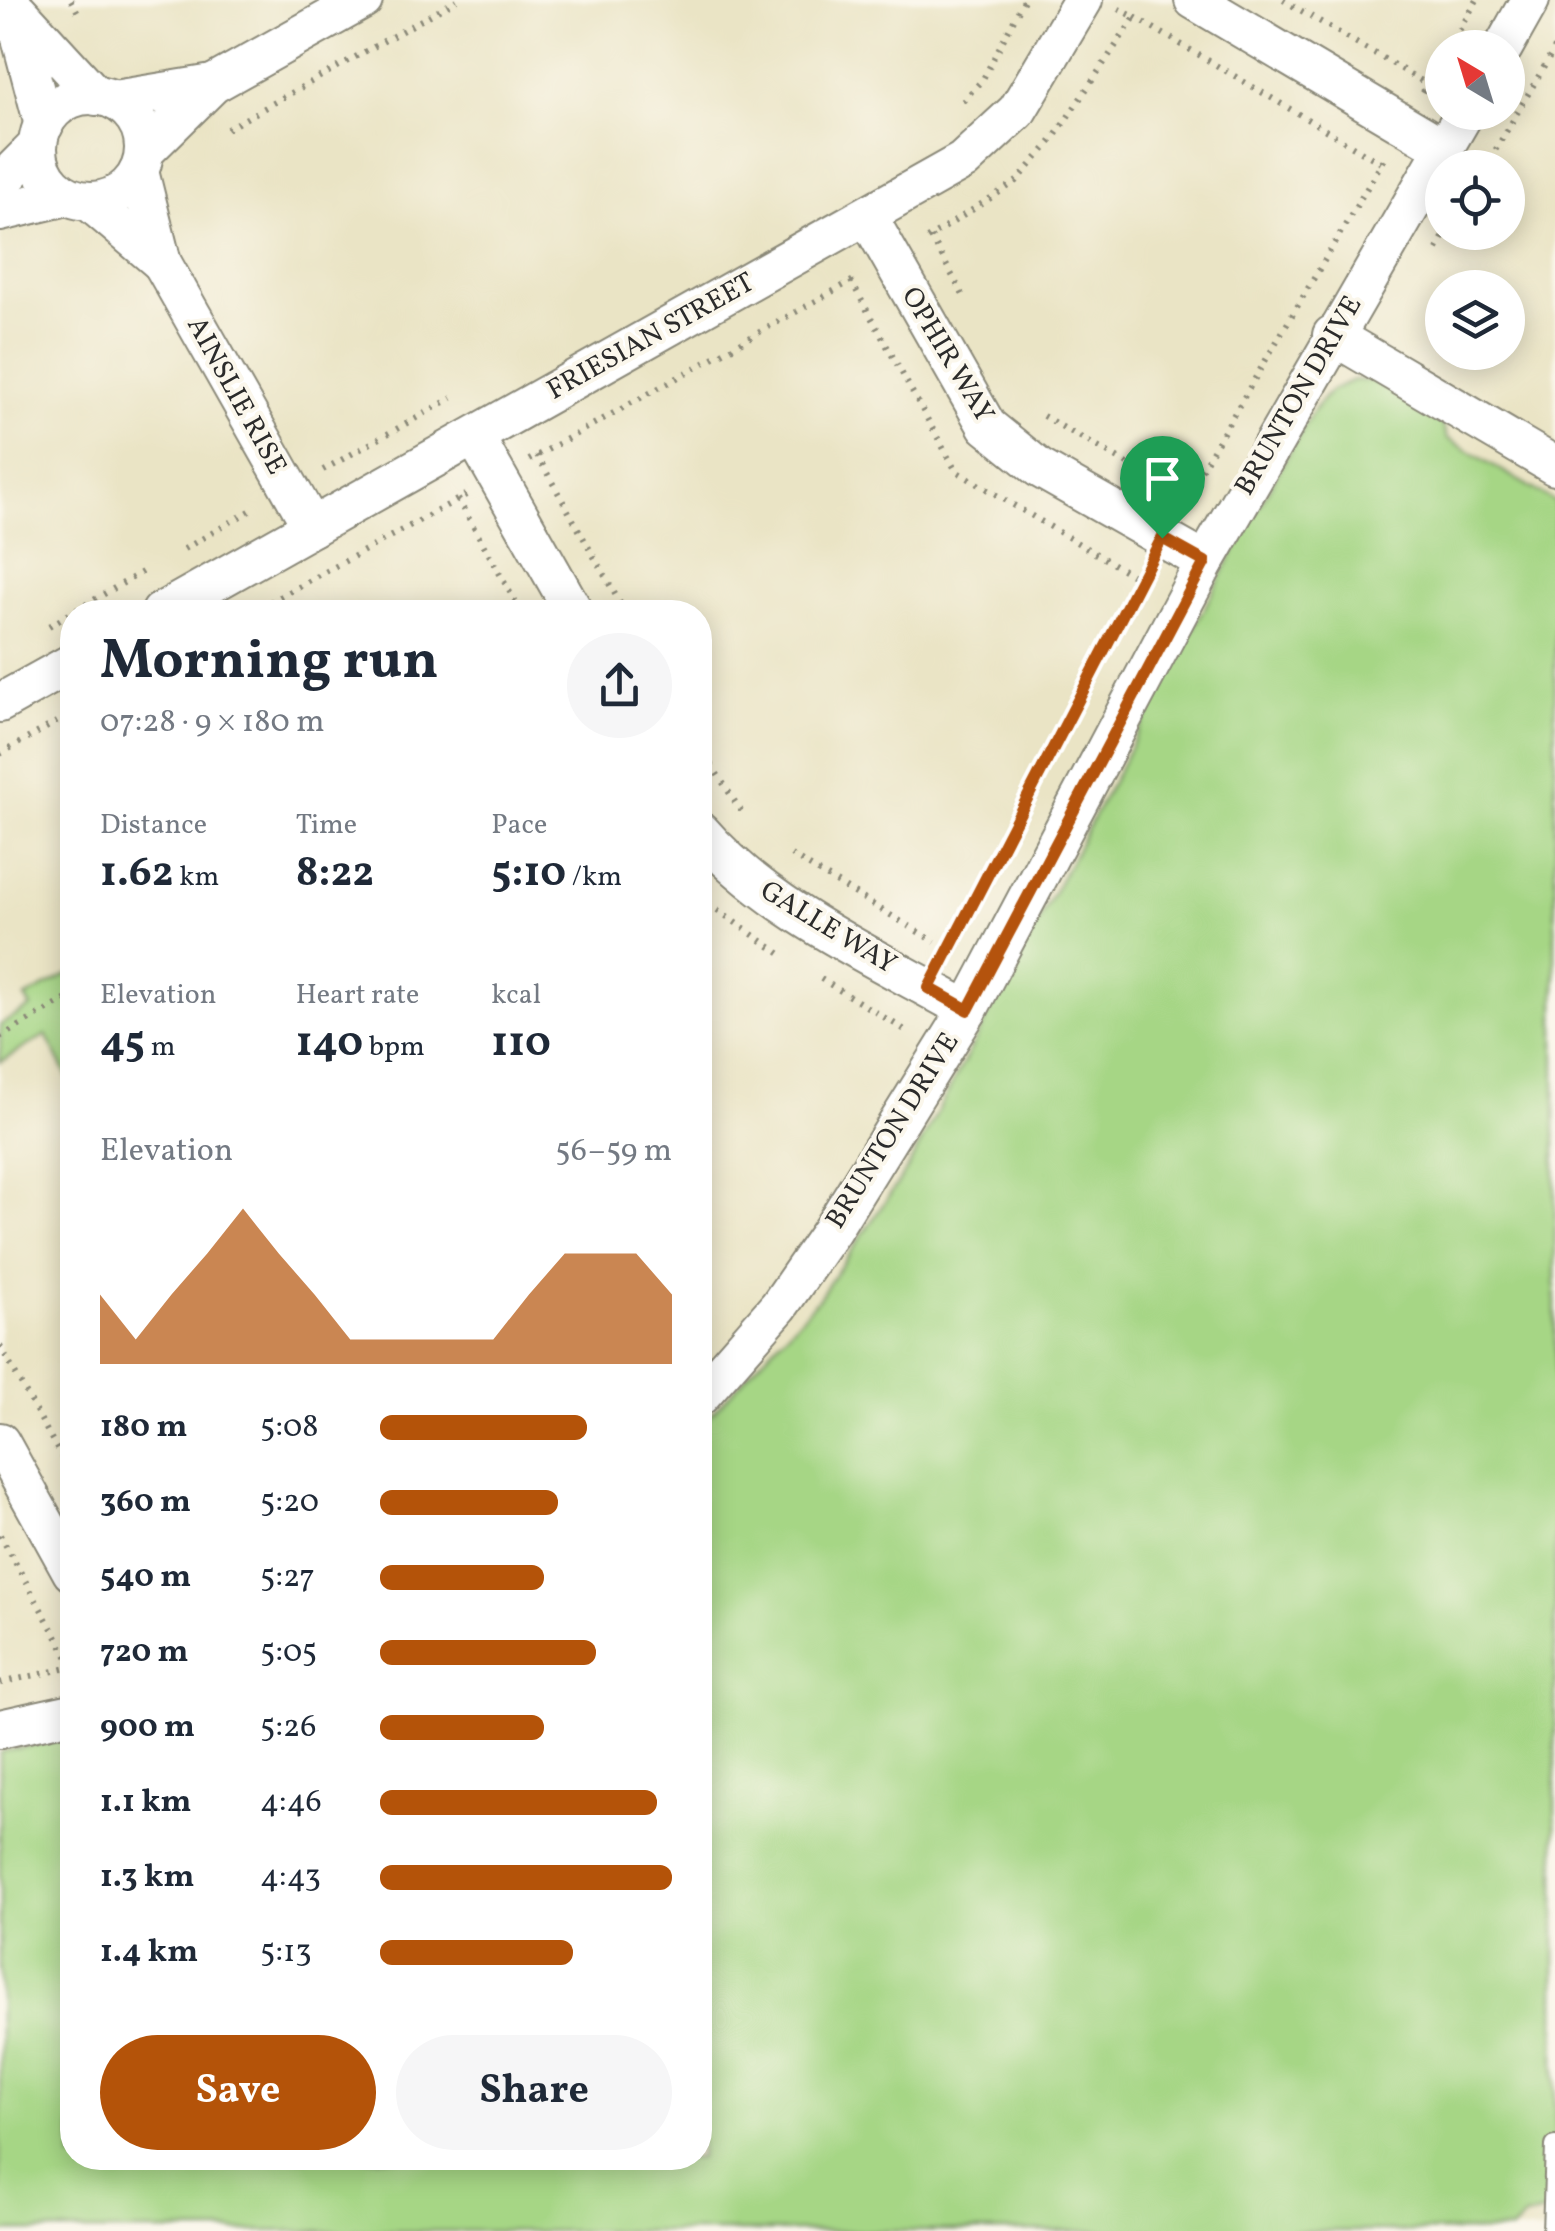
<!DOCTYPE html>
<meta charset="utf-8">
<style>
body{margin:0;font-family:Vollkorn,serif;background:#f6f6f7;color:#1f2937;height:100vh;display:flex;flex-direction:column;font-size:38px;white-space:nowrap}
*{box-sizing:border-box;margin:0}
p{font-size:32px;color:#747a83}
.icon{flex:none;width:55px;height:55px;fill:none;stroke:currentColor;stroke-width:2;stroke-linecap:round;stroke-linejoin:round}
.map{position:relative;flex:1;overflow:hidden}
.side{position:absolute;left:60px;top:600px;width:652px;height:1570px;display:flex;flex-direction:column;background:#fff;border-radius:40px;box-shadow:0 5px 25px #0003}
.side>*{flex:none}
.needle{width:65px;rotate:322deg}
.buttons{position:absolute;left:1425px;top:30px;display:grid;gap:20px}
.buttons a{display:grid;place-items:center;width:100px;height:100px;border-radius:50%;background:#fff;box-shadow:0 5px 25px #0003;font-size:50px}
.pin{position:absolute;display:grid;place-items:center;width:85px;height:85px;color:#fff;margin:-102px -42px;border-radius:50% 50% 50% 0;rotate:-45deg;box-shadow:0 0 10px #0007}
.pin .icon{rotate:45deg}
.round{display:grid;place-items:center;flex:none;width:105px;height:105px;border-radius:52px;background:#f6f6f7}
.summary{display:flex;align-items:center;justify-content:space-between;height:170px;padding:0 40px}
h1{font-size:55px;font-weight:700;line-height:75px}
.metrics{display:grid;grid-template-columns:repeat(3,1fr);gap:15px;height:170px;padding:10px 40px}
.metrics div{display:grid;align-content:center}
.metrics b{font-size:42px;font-weight:700}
.metrics small{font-size:28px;font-weight:400}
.metrics p{font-size:28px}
.chart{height:280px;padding:20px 40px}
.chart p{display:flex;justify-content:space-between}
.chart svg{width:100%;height:180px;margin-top:10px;fill:#b45309;opacity:.7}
.action{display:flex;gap:20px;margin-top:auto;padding:20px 40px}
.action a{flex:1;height:115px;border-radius:60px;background:#b45309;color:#fff;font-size:40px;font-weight:700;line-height:115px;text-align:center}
.action a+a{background:#f6f6f7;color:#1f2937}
ul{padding:0 40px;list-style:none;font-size:32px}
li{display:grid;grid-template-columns:160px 120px 1fr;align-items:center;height:75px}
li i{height:25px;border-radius:12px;background:#b45309}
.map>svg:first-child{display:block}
.green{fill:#a6d685;stroke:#688058;stroke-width:2.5}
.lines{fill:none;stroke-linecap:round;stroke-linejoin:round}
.service-casing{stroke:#8a8878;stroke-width:22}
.minor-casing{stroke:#8a8878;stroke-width:42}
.path{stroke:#8a8878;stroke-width:6;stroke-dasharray:2.5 8;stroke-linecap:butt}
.service{stroke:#fff;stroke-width:18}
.minor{stroke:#fff;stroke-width:38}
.route-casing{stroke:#fff;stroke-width:20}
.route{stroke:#b45309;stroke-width:12}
.labels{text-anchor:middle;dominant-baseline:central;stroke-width:8;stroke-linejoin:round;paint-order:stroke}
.street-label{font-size:28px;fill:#2b2b2b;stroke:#fbf7ec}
</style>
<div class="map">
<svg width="1555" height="2231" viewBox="0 0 1555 2231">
<rect width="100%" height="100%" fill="#fbf7ec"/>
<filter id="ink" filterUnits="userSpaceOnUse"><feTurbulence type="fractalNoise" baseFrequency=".01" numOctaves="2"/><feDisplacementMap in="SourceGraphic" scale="20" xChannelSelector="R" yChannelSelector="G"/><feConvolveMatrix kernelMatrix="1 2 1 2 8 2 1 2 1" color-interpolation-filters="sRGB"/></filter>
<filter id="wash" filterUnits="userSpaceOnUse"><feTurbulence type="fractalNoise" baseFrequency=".0048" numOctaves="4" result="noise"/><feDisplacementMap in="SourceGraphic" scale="40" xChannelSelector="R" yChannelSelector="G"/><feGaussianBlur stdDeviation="2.25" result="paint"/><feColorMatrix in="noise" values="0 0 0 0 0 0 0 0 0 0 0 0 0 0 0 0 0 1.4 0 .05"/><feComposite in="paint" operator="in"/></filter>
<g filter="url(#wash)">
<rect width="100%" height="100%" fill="#eae4c5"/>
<!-- green -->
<g class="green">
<path d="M1353,380L1374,381L1441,419L1447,438L1555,502V2210L1524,2218L1511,2231H0V1752L72,1737V2158H700V1426L819,1298L906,1171L1245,531L1313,411L1331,390Z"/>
<path d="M72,972V1085L46,1035L0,1062V1025L31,1007L25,998Z"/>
</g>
</g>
<g filter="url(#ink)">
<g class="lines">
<defs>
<path id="service" d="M1552,2231L1555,2146"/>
<g id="minor">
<path d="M11,0L44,125"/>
<path d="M1194,0L1444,148"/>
<path d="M18,11L96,96"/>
<path d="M1503,48L1530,0"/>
<circle cx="91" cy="148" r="53"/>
<path d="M114,100L213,84"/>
<path d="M145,151L213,84L363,0"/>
<path d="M139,171L162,263L312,527"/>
<path d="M0,183L38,145"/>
<path d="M89,201L162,263"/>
<path d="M0,212L67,196"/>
<path d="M868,217L987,426L1039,468L1205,562"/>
<path d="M1332,335L1555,466"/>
<path d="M475,437L574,612"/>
<path d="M161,612L963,161L1017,111L1083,0"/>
<path d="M0,703L72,663"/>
<path d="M700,831C769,911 876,958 968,1010"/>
<path d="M700,1396L779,1306L831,1231L968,1010L1205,562L1465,112"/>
<path d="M0,1442L72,1572"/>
<path d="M0,1729L72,1713"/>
</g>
</defs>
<!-- service casing -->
<use href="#service" class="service-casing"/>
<!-- minor casing -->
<use href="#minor" class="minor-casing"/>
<!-- path -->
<g class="path">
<path d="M71,0L80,16"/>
<path d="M1283,0L1427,84"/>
<path d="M1135,17L1381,163"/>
<path d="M1449,48L1477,0"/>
<path d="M1423,92L1442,58"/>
<path d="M963,101L983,79L1024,0"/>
<path d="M227,129L457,0"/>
<path d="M1485,168L1555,48"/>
<path d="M931,237L963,295"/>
<path d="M927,239L1017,181L1051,142L1135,17L1119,9"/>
<path d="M1437,249L1446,232"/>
<path d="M851,281L956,471L1142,581"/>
<path d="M1043,416L1186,497"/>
<path d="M537,455L625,612"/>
<path d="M529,460L859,277"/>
<path d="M323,470L452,398"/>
<path d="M458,499L521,612"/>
<path d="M1180,506L1384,159"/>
<path d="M184,549L255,508"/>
<path d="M252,612L466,495"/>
<path d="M49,626L142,572"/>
<path d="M700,747L741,811"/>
<path d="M0,754L60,720"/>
<path d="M791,855L935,942"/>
<path d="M700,898L785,957"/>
<path d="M947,954L1147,571"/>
<path d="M821,979L905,1030"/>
<path d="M0,1037L72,996"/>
<path d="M0,1346L72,1476"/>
<path d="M0,1535L72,1665"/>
<path d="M0,1683L72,1667"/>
</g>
<!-- service -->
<use href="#service" class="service"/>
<!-- minor -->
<use href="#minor" class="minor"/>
</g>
</g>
<g class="lines" filter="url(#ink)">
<defs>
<path id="route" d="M1162,538L1205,562L968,1010L929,988Z"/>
</defs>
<!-- route casing -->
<use href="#route" class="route-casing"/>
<!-- route -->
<use href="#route" class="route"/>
</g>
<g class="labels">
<!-- street labels -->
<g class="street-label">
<text transform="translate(651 337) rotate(-29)">FRIESIAN STREET</text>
<text transform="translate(947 355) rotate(59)">OPHIR WAY</text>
<text transform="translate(236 396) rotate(61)">AINSLIE RISE</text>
<text transform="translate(1299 396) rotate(-60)">BRUNTON DRIVE</text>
<text transform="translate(828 928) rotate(31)">GALLE WAY</text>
<text transform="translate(893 1131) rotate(-58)">BRUNTON DRIVE</text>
</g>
</g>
</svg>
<div class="buttons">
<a><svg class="needle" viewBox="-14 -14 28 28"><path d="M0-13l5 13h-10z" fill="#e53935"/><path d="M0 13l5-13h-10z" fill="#747a83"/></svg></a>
<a><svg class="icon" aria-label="locate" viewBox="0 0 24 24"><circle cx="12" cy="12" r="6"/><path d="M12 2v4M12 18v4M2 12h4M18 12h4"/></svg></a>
<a><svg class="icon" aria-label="layers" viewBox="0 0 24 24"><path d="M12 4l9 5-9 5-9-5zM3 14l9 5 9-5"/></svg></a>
</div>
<div class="pin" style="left:1162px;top:538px;background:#1e9e55"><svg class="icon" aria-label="arrive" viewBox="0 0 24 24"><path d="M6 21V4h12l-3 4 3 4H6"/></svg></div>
<section class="side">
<div class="summary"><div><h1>Morning run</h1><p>07:28 · 9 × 180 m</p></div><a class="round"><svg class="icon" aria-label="share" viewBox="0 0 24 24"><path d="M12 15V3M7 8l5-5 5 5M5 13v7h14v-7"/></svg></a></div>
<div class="metrics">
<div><p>Distance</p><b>1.62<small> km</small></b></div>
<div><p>Time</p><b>8:22</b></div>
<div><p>Pace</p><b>5:10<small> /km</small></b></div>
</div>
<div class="metrics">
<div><p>Elevation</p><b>45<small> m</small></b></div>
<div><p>Heart rate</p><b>140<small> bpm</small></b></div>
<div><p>kcal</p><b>110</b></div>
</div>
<div class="chart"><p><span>Elevation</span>56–59 m</p>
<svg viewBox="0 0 160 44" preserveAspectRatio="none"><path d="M0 44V27L10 38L20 27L30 17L40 6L50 17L60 27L70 38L80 38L90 38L100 38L110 38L120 27L130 17L140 17L150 17L160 27V44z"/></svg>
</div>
<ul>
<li><b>180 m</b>5:08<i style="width:71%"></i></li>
<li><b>360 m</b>5:20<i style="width:61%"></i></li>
<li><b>540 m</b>5:27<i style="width:56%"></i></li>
<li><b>720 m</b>5:05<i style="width:74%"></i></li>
<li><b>900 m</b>5:26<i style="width:56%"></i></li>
<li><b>1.1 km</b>4:46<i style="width:95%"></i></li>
<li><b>1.3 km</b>4:43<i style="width:100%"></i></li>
<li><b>1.4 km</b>5:13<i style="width:66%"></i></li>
</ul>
<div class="action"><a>Save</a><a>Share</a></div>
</section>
</div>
